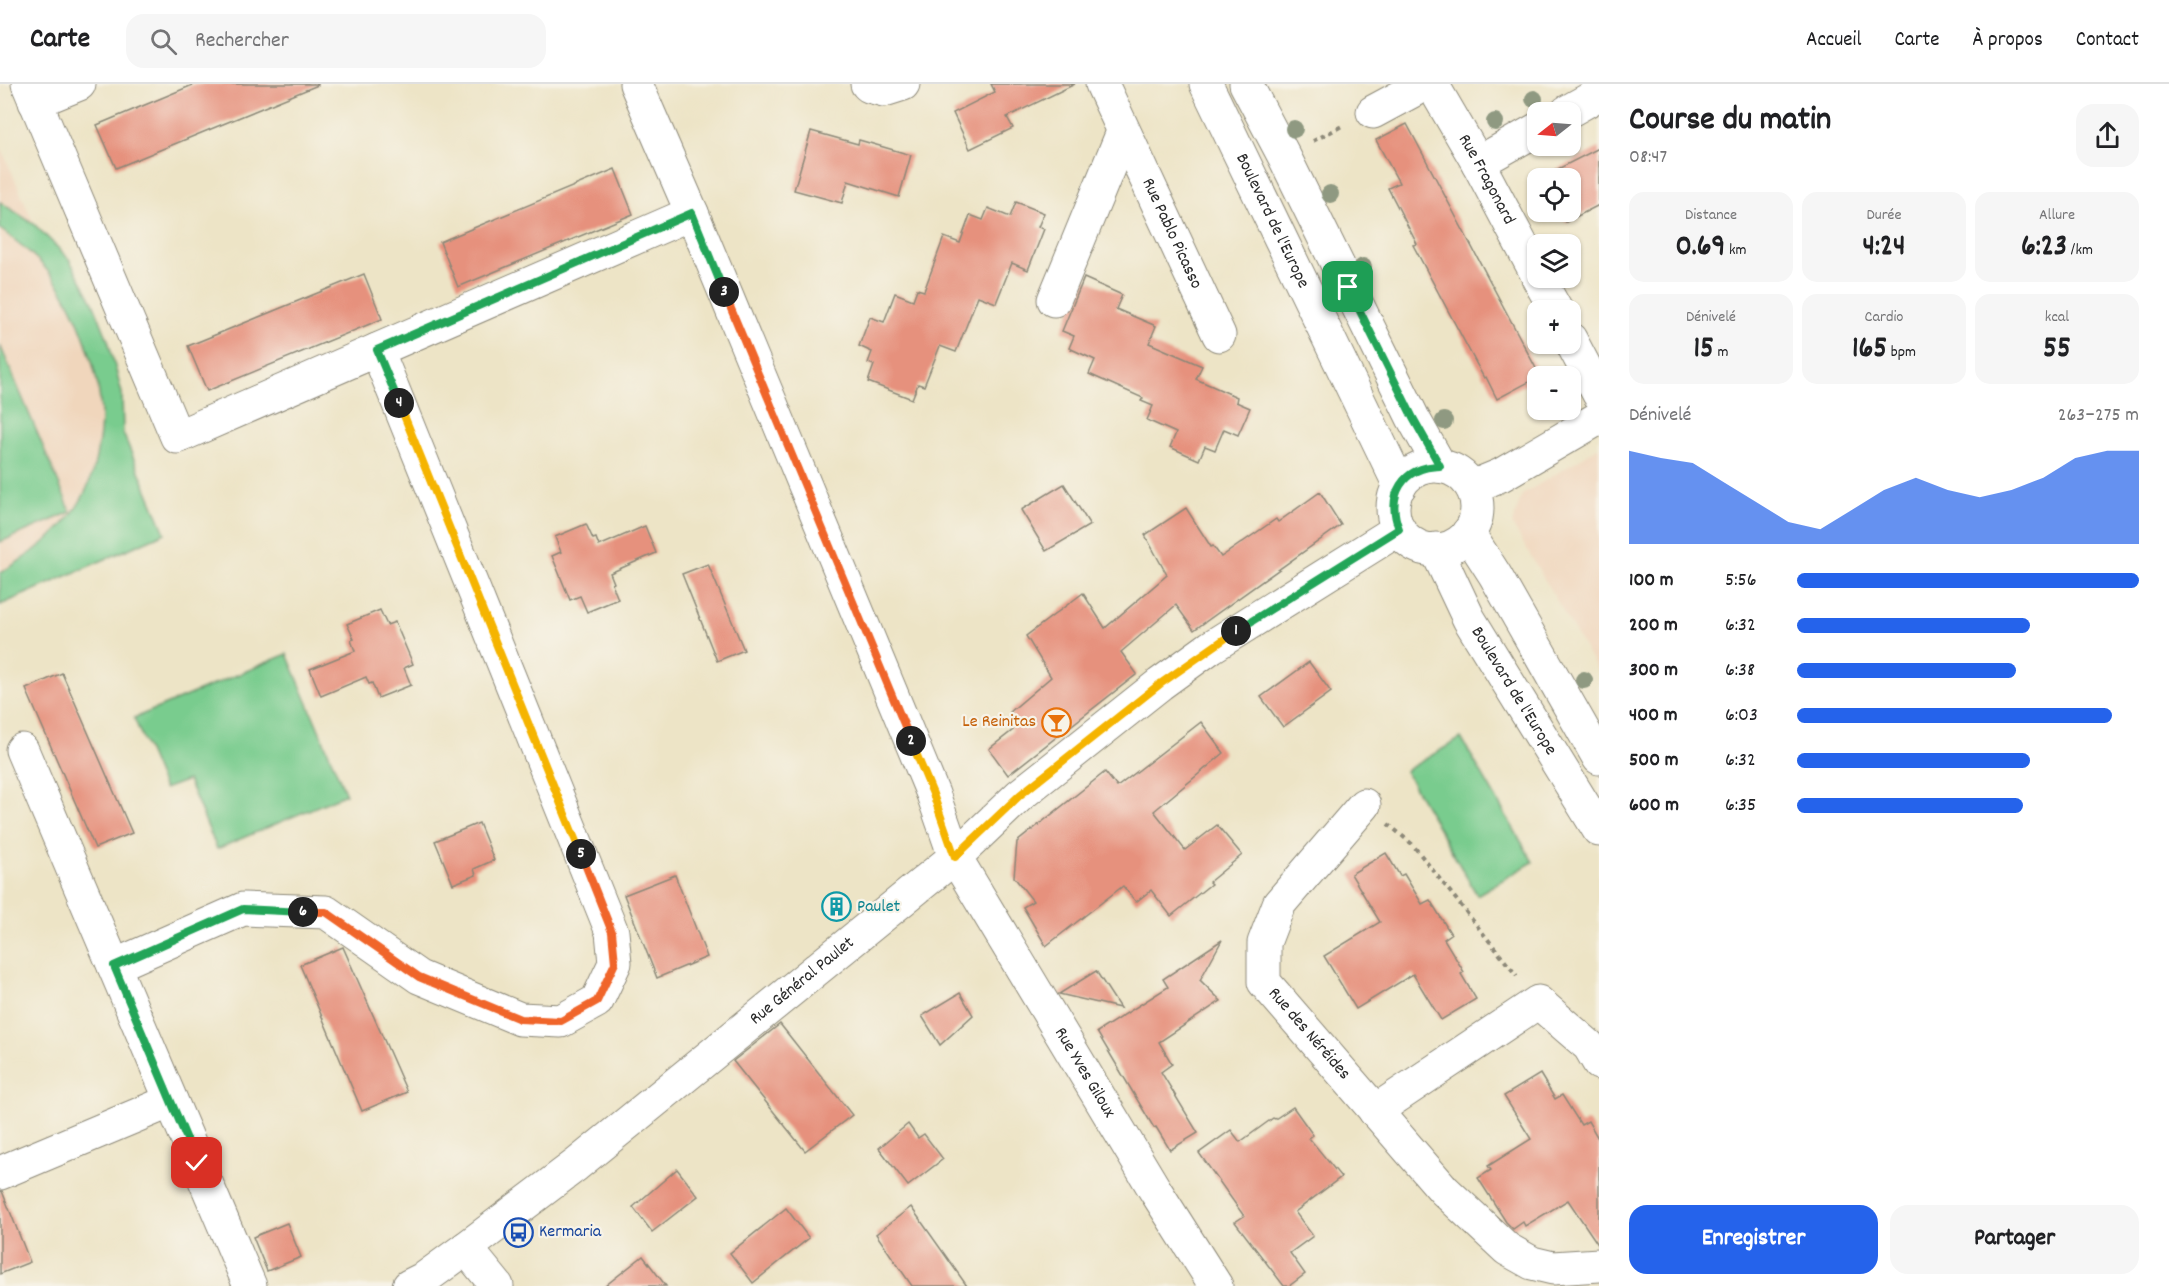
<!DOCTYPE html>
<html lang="fr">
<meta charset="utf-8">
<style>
body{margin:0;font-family:Dekko,sans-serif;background:#f6f6f6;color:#202124;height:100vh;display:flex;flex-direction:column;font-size:22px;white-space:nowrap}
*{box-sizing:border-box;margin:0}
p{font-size:20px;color:#757577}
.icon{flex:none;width:33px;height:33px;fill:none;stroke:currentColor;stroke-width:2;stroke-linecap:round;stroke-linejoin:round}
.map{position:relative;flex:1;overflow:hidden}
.details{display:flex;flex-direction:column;background:#fff;width:570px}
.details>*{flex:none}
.needle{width:39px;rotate:253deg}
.fabs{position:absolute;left:1527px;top:18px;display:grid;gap:12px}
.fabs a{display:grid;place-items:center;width:54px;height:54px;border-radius:12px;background:#fff;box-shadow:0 2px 4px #0004;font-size:30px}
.pin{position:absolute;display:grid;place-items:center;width:51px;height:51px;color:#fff;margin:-26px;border-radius:12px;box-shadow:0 3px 9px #0006}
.km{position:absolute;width:30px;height:30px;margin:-15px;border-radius:50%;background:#222;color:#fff;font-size:16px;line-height:30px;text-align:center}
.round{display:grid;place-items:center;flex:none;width:63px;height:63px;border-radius:18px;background:#f6f6f6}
.overview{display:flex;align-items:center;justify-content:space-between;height:102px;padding:0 30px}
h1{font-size:33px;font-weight:700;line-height:45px}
.stats{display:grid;grid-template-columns:repeat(3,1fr);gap:9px;height:102px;padding:6px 30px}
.stats div{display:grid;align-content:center;border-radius:15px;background:#f6f6f6;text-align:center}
.stats b{font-size:30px;font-weight:700}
.stats small{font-size:16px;font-weight:400}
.stats p{font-size:16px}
.chart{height:168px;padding:12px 30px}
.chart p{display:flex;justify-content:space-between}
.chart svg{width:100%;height:108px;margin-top:6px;fill:#2563eb;opacity:.7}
.button{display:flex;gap:12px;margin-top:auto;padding:12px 30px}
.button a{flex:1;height:69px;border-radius:18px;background:#2563eb;color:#fff;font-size:24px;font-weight:700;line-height:69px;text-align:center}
.button a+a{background:#f6f6f6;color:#202124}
ul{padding:0 30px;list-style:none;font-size:20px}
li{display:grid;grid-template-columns:96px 72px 1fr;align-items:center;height:45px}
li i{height:15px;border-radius:8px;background:#2563eb}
header{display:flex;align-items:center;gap:36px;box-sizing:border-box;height:84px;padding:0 30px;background:#fff;border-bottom:2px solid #e0e0e0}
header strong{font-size:28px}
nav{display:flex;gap:33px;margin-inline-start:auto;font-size:21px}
.search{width:420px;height:54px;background:#f6f6f6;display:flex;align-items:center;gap:15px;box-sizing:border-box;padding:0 21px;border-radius:18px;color:#757577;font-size:22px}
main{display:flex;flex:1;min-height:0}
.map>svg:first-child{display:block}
.built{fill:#f0d6bc}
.green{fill:#79cc8e;stroke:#527c5c;stroke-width:1.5}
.building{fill:#e6917d}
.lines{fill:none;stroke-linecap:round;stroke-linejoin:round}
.minor-casing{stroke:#8c8878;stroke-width:35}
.major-casing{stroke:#8c8878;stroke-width:35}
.path{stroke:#8c8878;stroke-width:4;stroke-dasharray:4.5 4.5;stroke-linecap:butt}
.minor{stroke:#fff;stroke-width:33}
.major{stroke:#fff;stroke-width:33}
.tree{fill:#8f9981}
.split-1-casing{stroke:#fff;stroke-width:12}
.split-2-casing{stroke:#fff;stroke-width:12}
.split-3-casing{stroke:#fff;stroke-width:12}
.split-4-casing{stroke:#fff;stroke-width:12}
.split-5-casing{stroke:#fff;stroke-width:12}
.split-6-casing{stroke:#fff;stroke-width:12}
.split-7-casing{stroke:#fff;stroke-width:12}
.split-1{stroke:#22a559;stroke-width:8}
.split-2{stroke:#f5b400;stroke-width:8}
.split-3{stroke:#f0652b;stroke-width:8}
.split-4{stroke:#22a559;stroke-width:8}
.split-5{stroke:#f5b400;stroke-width:8}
.split-6{stroke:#f0652b;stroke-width:8}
.split-7{stroke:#22a559;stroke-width:8}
.labels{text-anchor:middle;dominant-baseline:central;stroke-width:4.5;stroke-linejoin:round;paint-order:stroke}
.street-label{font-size:18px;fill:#2b2b2b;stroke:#f7f3e8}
.food-label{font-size:18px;fill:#c56008;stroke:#f7f3e8;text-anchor:end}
.culture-label{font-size:18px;fill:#0d838f;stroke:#f7f3e8;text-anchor:start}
.transit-label{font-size:18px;fill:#164399;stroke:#f7f3e8;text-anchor:start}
</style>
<header>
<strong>Carte</strong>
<div class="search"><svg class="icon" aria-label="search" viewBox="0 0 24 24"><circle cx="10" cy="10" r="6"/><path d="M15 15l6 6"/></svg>Rechercher</div>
<nav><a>Accueil</a><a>Carte</a><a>À propos</a><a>Contact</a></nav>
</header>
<main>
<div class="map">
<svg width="1599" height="1202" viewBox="0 0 1599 1202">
<rect width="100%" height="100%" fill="#f7f3e8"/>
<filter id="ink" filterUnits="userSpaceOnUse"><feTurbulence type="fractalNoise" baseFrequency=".0167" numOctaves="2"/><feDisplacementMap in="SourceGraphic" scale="12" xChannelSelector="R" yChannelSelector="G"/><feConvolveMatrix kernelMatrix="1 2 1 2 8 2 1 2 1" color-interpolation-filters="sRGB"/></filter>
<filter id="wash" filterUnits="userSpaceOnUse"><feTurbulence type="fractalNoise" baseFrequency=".008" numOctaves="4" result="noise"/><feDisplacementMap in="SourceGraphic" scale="24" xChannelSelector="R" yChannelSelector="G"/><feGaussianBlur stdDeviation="1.35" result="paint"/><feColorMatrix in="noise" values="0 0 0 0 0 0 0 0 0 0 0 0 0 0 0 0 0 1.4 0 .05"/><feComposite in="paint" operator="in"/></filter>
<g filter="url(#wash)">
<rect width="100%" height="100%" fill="#ede4c6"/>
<!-- built -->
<g class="built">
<path d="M0,61L34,140L69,175L93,218L108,256L122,309L123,349L165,449L0,521Z"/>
<path d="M1599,363V589L1512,440L1522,411Z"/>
</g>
<!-- green -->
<g class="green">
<path d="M0,118L34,140L69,175L93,218L108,256L122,309L123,349L165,449L0,521V489C34,469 71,442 87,404C95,385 101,352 101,332C100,289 78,224 51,191C37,173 19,159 0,145Z"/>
<path d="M0,261L71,428L0,458Z"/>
<path d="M287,570L346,710L217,765L188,696L164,705L134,634Z"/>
<path d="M1461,654L1533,778L1477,811L1405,687Z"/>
</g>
<g id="blocks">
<!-- building -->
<g class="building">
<path d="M195,0H318V1L116,84L97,41Z"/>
<path d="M991,0H1075L1007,33L1013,44L970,65L953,29L995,8Z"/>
<path d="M1407,40L1540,292L1497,315L1486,293L1484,294L1413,161L1417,160L1388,104L1399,99L1376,56Z"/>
<path d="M811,47L858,60L859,56L911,71L899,113L848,97L842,119L794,106Z"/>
<path d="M1599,64V121L1566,138L1560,128H1570V94L1542,93Z"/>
<path d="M615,85L633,130L458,203L440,158Z"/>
<path d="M1016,118L1044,129L1038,143L1044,145L1028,186L1012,179L996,219L978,212L956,268L940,262L924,302L918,300L912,315L868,298L874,281L868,279L872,268L859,262L870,233L884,238L895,209L913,216L917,205L924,207L944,153L960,159L970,131L983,136L988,124L1010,133Z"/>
<path d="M364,190L382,235L207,307L188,262Z"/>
<path d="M1084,194L1122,211L1116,225L1156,242L1149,259L1202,282L1196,295L1237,313L1236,318L1250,324L1238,351L1224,345L1215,366L1205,362L1199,376L1170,363L1176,349L1147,336L1153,322L1141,317L1143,314L1089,290L1095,276L1069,264L1074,252L1062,247Z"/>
<path d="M1064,400L1090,441L1046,467L1021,426Z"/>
<path d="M1320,408L1341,441L1194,546L1176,521L1121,568L1137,590L1008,691L989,665L1013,646L1006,637L1013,632L1010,628L1051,593L1026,552L1083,509L1105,544L1167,491L1145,451L1186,424L1211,463L1213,462L1221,473L1276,435L1278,438Z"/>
<path d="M586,440L593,455L596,454L599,462L645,442L656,469L610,489L614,499L612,500L618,515L587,528L580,512L570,516L552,472L561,468L555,453Z"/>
<path d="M708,480L744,566L717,577L682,490Z"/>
<path d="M380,526L387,541L395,538L413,580L404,584L411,601L378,614L372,599L369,600L366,593L321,612L310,585L355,567L351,556L354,555L347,540Z"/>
<path d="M1309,578L1331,608L1283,643L1261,613Z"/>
<path d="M62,589L132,749L95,764L26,605Z"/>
<path d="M1201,638L1224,669L1154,727L1185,766L1217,741L1242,771L1209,798L1211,800L1171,832L1151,806L1136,818L1123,802L1046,862L1023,823L1033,817L1014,793L1017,758L1105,688L1117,703Z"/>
<path d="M479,739L494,776L474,785L476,791L453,800L435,757Z"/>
<path d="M1386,769L1400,792L1404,790L1422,820L1430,816L1451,850L1444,855L1464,888L1461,890L1476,915L1441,936L1413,890L1356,925L1324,872L1380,838L1351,790Z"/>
<path d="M675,791L707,873L657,894L624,811Z"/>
<path d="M1222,856L1200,896L1221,917L1159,958L1172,980L1161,988L1198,1049L1170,1066L1156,1043L1154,1044L1097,948L1168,903L1163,895Z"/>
<path d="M343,863L407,1008L362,1027L300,881Z"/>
<path d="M1096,887L1120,924L1059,910Z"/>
<path d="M960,909L973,931L940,961L922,932Z"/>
<path d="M780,940L852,1031L805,1067L733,977Z"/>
<path d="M1540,990L1555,1015L1562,1011L1581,1041L1588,1037L1599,1056V1162L1568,1116L1525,1142L1523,1138L1513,1145L1506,1138L1478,1094L1491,1086L1488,1082L1531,1055L1504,1012Z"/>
<path d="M1293,1023L1313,1051L1309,1054L1341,1093L1295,1128L1313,1152L1290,1169L1305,1190L1289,1202H1284L1235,1138L1244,1132L1199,1069L1231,1046L1240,1058L1273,1034L1275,1035Z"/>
<path d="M908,1040L918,1054L924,1050L943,1075L908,1102L879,1064Z"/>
<path d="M677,1085L698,1112L652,1148L633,1123Z"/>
<path d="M0,1107H2L30,1178L0,1190Z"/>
<path d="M911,1123L967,1202H912L876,1150Z"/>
<path d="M786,1124L809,1154L753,1199L730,1169Z"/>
<path d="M287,1139L301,1173L267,1187L253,1153Z"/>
<path d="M643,1172L666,1202H605Z"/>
</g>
</g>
</g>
<g filter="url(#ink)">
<use href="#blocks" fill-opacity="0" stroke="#8c8878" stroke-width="1.5"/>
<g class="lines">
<defs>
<g id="minor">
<path d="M28,0L177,353L692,129"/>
<path id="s1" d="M636,0L692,129L933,710L955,773L1155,1106L1216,1202"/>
<path d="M867,0L869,2L884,6L903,0"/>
<path id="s2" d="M1102,0L1219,251"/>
<path id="s3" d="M1432,0L1478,79L1538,192"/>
<path d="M35,18L79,0"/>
<path d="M1373,28L1425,0"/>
<path d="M1567,28L1599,10"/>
<path d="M1478,79L1538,45"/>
<path d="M1538,194L1556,226"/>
<path d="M1054,216L1123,48"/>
<path d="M1570,255L1599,310"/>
<path d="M1472,403L1501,391L1599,334"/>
<path d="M22,666L250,1202"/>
<path id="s4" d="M1364,721L1279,820L1264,859V898L1444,1106L1507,1165L1532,1179L1553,1184L1599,1181"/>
<path d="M114,882L243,825L326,828L419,893L520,935L561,937L597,917L615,879L612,848L377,266"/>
<path d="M1375,1027L1538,918L1589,962L1599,979"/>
<path d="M0,1089L171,1017"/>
<path d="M466,1164L497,1202"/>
<path id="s5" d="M409,1202L425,1194L466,1164L576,1081L955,773L1020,711L1160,600L1211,563L1399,445"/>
</g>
<g id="major">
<path id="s6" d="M1206,0L1400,402"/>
<path d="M1246,0L1284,72L1413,334L1440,382"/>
<circle cx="1435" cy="424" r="42"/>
<path d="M1468,449L1495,491L1599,674"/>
<path id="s7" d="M1436,465L1469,535L1599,746"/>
</g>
</defs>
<!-- minor casing -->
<use href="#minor" class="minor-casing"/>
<!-- major casing -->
<use href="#major" class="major-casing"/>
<!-- path -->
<g class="path">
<path d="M1313,57L1344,41"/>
<path d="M1388,740L1412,760L1517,892"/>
</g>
<!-- minor -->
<use href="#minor" class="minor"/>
<!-- major -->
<use href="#major" class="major"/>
</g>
<!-- trees -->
<g class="tree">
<circle cx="1534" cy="15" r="9"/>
<circle cx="1495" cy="38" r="9"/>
<circle cx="1294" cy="45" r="9"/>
<circle cx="1330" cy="110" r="9"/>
<circle cx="1363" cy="183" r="9"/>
<circle cx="1444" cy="337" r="9"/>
<circle cx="1584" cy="596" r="9"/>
</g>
</g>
<g class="lines" filter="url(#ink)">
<defs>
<path id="split-1" d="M1236,547L1399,445C1386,411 1402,383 1440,382L1413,334L1348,203"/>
<path id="split-2" d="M911,657L933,710L955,773L1020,711L1160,600L1236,547"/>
<path id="split-3" d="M724,208L911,657"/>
<path id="split-4" d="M399,319L377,266L692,129L724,208"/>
<path id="split-5" d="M399,319L581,770"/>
<path id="split-6" d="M303,828H326L419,893L520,935L561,937L597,917L615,879L612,848L581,770"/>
<path id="split-7" d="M197,1079L114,882L243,825L303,828"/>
</defs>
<!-- split-1 casing -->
<use href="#split-1" class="split-1-casing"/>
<!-- split-2 casing -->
<use href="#split-2" class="split-2-casing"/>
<!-- split-3 casing -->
<use href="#split-3" class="split-3-casing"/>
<!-- split-4 casing -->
<use href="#split-4" class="split-4-casing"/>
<!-- split-5 casing -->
<use href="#split-5" class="split-5-casing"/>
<!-- split-6 casing -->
<use href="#split-6" class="split-6-casing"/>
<!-- split-7 casing -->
<use href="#split-7" class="split-7-casing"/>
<!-- split-1 -->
<use href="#split-1" class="split-1"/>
<!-- split-2 -->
<use href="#split-2" class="split-2"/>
<!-- split-3 -->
<use href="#split-3" class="split-3"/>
<!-- split-4 -->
<use href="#split-4" class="split-4"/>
<!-- split-5 -->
<use href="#split-5" class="split-5"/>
<!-- split-6 -->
<use href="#split-6" class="split-6"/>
<!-- split-7 -->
<use href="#split-7" class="split-7"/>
</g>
<!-- icons -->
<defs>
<symbol id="bar-ring" viewBox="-11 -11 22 22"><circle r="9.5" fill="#f7f3e8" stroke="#e8710a" stroke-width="1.5"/><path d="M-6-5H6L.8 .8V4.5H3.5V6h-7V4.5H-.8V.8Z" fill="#e8710a"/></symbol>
<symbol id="building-ring" viewBox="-11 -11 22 22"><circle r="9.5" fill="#f7f3e8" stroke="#0f9aa8" stroke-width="1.5"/><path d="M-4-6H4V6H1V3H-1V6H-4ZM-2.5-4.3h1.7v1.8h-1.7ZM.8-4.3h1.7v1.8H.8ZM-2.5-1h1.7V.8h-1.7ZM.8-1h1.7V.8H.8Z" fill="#0f9aa8"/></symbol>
<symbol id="bus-ring" viewBox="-11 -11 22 22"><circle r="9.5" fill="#f7f3e8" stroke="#1a4fb4" stroke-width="1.5"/><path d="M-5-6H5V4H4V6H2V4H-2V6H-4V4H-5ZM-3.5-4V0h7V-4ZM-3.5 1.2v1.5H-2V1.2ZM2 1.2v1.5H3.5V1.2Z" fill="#1a4fb4"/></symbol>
</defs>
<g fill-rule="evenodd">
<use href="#bar-ring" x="1040" y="622" width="33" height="33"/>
<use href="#building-ring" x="820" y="806" width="33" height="33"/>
<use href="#bus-ring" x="502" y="1132" width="33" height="33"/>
</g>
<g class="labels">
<!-- street labels -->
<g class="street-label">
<text stroke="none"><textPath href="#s3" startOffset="110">Rue Fragonard</textPath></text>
<text stroke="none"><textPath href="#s6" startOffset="152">Boulevard de l'Europe</textPath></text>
<text stroke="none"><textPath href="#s2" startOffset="165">Rue Pablo Picasso</textPath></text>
<text stroke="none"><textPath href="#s7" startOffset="162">Boulevard de l'Europe</textPath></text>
<text stroke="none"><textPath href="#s5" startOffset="498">Rue Général Paulet</textPath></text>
<text stroke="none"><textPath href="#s4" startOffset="280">Rue des Néréides</textPath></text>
<text stroke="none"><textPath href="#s1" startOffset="1088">Rue Yves Giloux</textPath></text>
</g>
<!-- food labels -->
<g class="food-label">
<text x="1036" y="638">Le Reinitas</text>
</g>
<!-- culture labels -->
<g class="culture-label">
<text x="857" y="823">Paulet</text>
</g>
<!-- transit labels -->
<g class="transit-label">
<text x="539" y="1148">Kermaria</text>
</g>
</g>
</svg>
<div class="fabs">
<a><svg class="needle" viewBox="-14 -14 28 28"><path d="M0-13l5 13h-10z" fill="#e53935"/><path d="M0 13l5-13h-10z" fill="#757577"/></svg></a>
<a><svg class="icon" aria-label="locate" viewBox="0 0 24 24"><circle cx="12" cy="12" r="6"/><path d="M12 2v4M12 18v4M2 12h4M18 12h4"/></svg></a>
<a><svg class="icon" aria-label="layers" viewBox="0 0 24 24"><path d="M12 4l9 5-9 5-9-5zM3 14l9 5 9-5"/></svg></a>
<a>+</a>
<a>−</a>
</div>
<div class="pin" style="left:1348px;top:203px;background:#1e9e55"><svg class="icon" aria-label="arrive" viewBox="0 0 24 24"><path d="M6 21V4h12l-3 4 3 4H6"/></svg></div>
<div class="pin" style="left:197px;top:1079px;background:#d93025"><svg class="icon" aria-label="check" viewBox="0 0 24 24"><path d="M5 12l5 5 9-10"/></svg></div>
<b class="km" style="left:1236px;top:547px">1</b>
<b class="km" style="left:911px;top:657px">2</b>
<b class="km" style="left:724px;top:208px">3</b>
<b class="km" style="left:399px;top:319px">4</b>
<b class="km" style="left:581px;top:770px">5</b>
<b class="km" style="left:303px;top:828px">6</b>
</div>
<section class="details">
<div class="overview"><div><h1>Course du matin</h1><p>08:47</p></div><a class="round"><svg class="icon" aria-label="share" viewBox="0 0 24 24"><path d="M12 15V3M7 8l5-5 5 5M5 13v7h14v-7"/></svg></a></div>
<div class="stats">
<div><p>Distance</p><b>0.69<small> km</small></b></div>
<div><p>Durée</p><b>4:24</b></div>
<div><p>Allure</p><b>6:23<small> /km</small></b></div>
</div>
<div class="stats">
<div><p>Dénivelé</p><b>15<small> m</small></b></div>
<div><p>Cardio</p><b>165<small> bpm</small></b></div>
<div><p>kcal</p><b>55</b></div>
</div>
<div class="chart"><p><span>Dénivelé</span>263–275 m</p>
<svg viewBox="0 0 160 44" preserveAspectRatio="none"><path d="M0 44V6L10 9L20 11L30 19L40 27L50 35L60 38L70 30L80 22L90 17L100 22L110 25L120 22L130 17L140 9L150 6L160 6V44z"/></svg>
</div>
<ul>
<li><b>100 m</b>5:56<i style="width:100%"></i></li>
<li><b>200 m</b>6:32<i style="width:68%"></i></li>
<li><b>300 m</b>6:38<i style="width:64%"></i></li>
<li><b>400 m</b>6:03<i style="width:92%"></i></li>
<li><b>500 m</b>6:32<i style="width:68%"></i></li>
<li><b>600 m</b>6:35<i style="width:66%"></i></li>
</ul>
<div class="button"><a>Enregistrer</a><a>Partager</a></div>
</section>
</main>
